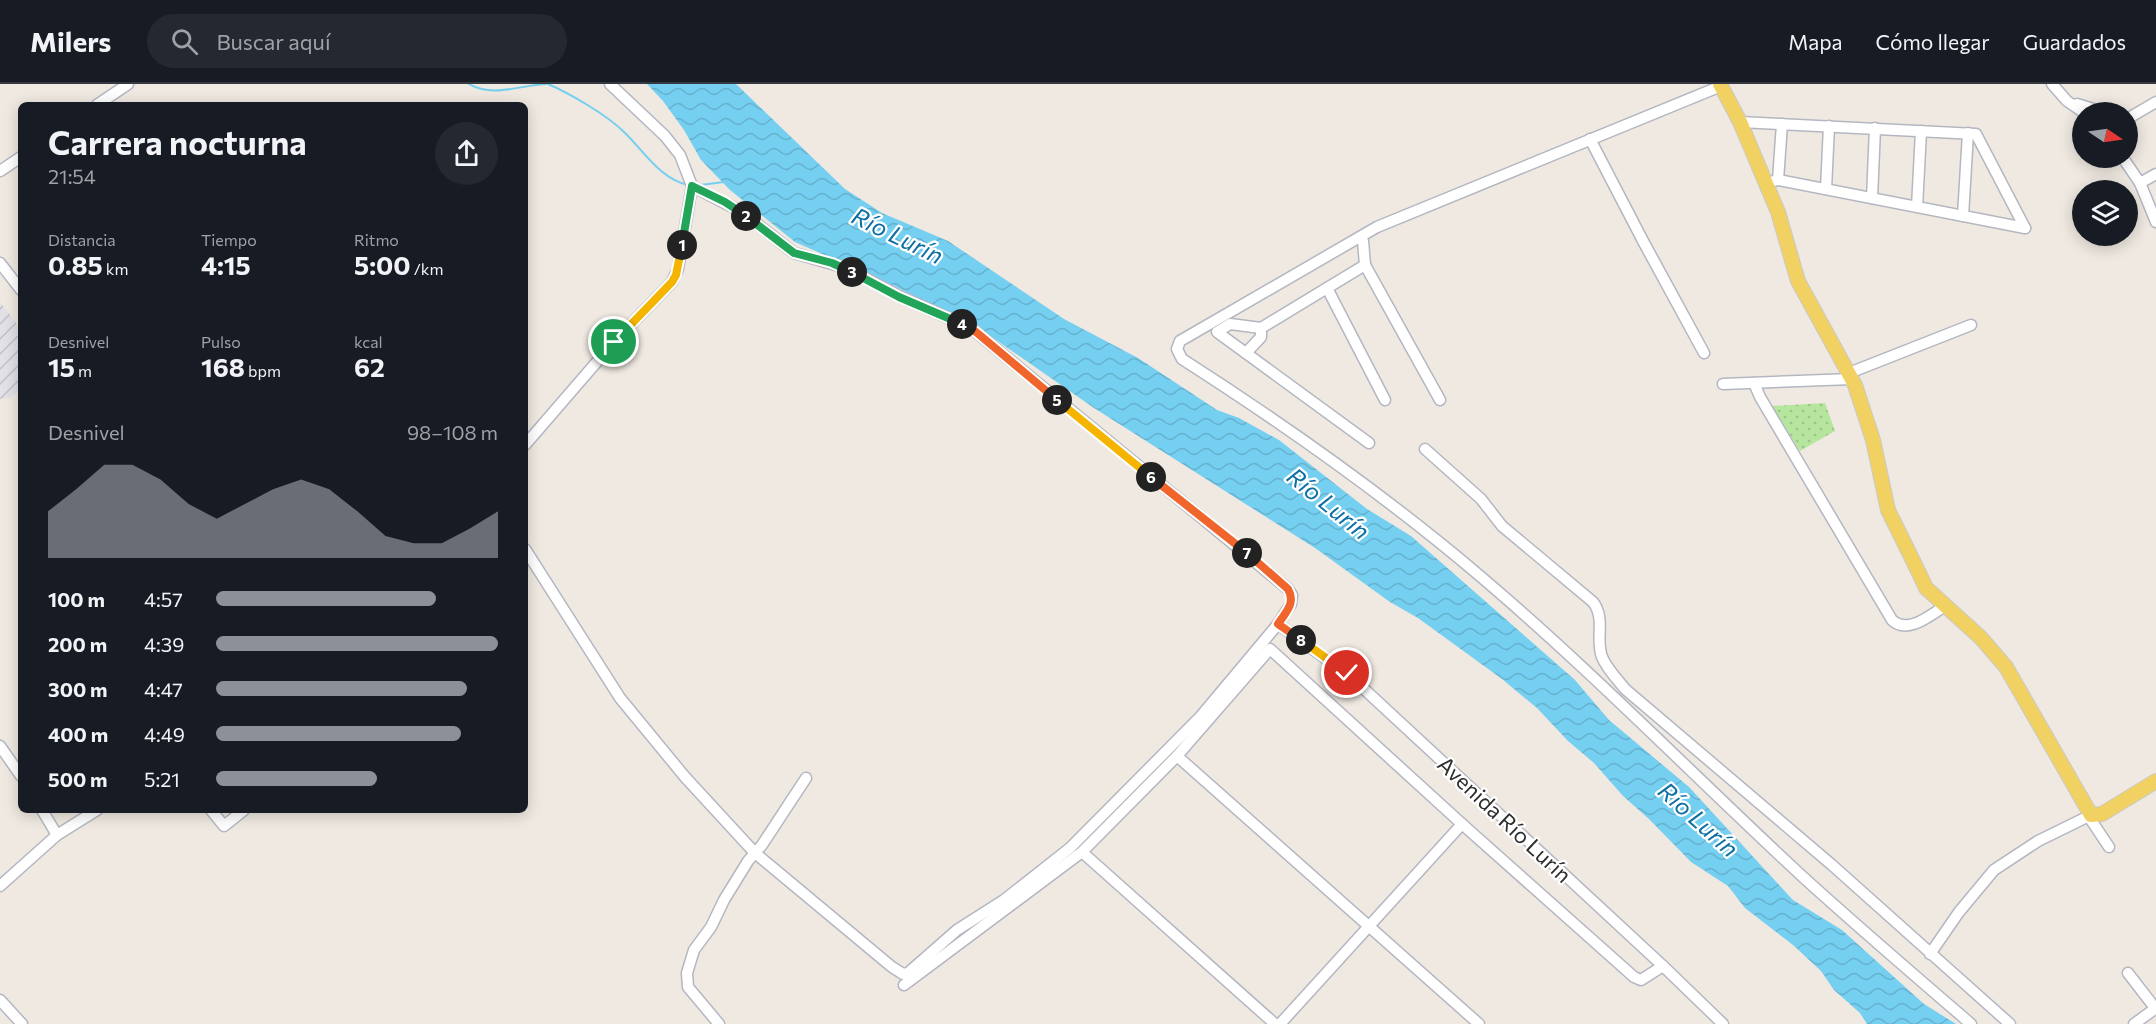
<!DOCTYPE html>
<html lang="es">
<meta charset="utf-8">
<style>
body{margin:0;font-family:Commissioner,sans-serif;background:#242831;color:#f1f3f6;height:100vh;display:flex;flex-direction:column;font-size:22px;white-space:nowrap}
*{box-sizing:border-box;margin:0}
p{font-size:20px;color:#9ea1a6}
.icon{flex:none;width:33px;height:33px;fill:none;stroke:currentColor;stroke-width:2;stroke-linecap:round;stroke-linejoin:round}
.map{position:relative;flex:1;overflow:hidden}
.details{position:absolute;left:18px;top:18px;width:510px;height:711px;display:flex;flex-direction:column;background:#171b24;border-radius:9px;box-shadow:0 3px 15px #0003}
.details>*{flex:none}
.needle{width:39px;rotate:103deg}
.controls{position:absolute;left:2072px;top:18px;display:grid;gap:12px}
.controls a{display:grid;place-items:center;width:66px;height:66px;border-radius:50%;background:#171b24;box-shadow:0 3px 15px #0003;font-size:30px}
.pin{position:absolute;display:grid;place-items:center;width:51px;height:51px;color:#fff;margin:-26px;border:3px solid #fff;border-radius:50%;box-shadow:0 2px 6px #0007}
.km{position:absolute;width:30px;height:30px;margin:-15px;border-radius:50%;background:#222;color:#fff;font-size:16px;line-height:30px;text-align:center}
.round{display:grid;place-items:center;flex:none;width:63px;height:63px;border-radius:32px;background:#242831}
.head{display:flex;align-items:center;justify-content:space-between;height:102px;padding:0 30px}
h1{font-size:33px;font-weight:700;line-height:45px}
.stats{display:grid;grid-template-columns:repeat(3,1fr);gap:9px;height:102px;padding:6px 30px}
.stats div{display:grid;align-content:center}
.stats b{font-size:26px;font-weight:700}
.stats small{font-size:16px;font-weight:400}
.stats p{font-size:16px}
.chart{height:168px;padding:12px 30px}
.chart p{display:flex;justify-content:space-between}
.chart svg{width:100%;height:108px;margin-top:6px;fill:#8c9099;opacity:.7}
ul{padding:0 30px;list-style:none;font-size:20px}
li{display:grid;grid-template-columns:96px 72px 1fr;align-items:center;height:45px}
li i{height:15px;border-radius:8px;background:#8c9099}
header{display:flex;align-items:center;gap:36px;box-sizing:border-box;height:84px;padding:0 30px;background:#171b24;border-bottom:2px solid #363941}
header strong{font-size:28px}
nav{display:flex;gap:33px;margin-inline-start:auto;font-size:21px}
.search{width:420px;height:54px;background:#242831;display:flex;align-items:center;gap:15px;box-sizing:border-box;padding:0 21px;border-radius:33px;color:#9ea1a6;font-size:22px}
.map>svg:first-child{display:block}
.industrial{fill:url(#industrial-furrows)}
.grass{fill:url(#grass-dots)}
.water{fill:url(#water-waves)}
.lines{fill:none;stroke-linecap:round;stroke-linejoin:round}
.stream{stroke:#75cff0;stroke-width:2}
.minor-casing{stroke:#b4b7c1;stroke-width:13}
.major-casing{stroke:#c9c9c9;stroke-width:16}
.minor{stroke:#fff;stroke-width:10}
.major{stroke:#f2d163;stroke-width:14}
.split-1-casing{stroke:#fff;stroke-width:12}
.split-2-casing{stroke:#fff;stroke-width:12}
.split-3-casing{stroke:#fff;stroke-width:12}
.split-4-casing{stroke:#fff;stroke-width:12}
.split-5-casing{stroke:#fff;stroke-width:12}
.split-6-casing{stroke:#fff;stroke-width:12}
.split-7-casing{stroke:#fff;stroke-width:12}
.split-8-casing{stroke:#fff;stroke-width:12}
.split-9-casing{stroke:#fff;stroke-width:12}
.split-1{stroke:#f5b400;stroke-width:8}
.split-2{stroke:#22a559;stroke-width:8}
.split-3{stroke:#22a559;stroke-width:8}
.split-4{stroke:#22a559;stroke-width:8}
.split-5{stroke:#f0652b;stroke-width:8}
.split-6{stroke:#f5b400;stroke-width:8}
.split-7{stroke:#f0652b;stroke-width:8}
.split-8{stroke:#f0652b;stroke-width:8}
.split-9{stroke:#f5b400;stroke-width:8}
.labels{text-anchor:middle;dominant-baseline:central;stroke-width:4.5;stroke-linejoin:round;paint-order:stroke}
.street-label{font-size:22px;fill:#2e2e2e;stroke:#fff}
.water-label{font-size:24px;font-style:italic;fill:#0d6fa3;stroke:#fff}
</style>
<header>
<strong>Milers</strong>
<div class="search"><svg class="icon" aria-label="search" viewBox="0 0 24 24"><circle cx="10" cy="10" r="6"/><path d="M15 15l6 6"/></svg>Buscar aquí</div>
<nav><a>Mapa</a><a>Cómo llegar</a><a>Guardados</a></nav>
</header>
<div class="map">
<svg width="2156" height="940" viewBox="0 0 2156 940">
<defs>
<pattern id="industrial-furrows" width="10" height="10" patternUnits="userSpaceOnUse" patternTransform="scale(1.5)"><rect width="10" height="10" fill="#e3e1e8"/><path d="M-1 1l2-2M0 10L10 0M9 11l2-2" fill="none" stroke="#c3c1c7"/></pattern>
<pattern id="grass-dots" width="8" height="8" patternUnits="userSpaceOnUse" patternTransform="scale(1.5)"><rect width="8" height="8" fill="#b6e59e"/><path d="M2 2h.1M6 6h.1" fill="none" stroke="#9dc588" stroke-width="1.8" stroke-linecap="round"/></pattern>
<pattern id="water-waves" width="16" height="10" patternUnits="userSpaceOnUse" patternTransform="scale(1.5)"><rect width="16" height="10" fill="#75cff0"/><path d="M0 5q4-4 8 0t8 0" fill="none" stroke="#66b2ce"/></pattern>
</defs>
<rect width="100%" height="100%" fill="#efe9e1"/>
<!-- industrial -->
<path class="industrial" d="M0,218L21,245V305L10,314L0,315Z"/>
<!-- grass -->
<path class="grass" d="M1825,319L1835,347L1800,367L1772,322Z"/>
<!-- water -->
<path class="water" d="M647,0H736L845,105L882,129L948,157L1064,235L1138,274L1217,326L1239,334L1279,356L1367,425L1411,452L1575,596L1609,636L1689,703L1793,816L1842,846L1924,920L1956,940H1867L1860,929L1834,906L1821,887L1793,861L1745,824L1728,802L1691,778L1649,735L1623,712L1594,679L1568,657L1537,624L1502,595L1418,534L1390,518L1315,464L1094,324L979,244L888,199L795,158L730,106L701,76L684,46L663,17Z"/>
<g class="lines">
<!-- stream -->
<g class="stream">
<path d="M469,0C492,14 521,1 546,0"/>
<path d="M548,0C569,9 607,31 624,48C644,67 660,95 688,101"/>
<path d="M700,101L724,98"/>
</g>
<defs>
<g id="minor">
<path d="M2052,0L2067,17L2083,28"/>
<path d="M1721,2L1377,143L1180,257L1177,265L1182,275C1285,341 1386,412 1480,492C1592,587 1695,693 1803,793C1858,843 1914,891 1971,940"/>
<path d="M2077,20L2103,28"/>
<path d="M97,21L128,0"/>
<path d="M2127,35L2156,18"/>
<path d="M1740,38L1976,50L2025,144"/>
<path d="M1590,55L1643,157L1704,269"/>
<path d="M2123,74L2140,99L2156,138"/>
<path d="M0,87L21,73"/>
<path d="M1778,96L1782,40"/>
<path d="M1766,99L1778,96L2025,144"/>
<path d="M2140,99L2156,90"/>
<path d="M1826,105L1829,42"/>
<path d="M1872,114L1875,44"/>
<path d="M1917,123L1921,47"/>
<path d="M1963,132L1968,49"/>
<path d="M1361,153L1363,157L1365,181"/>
<path d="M0,179L21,206"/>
<path d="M1327,204L1385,316"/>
<path d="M1246,269L1261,253V244"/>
<path d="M1849,289L1971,241"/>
<path d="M1754,299L1760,313L1892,536C1908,551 1930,531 1945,522"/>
<path d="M1723,300L1852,295"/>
<path d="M1369,359L1217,248L1230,240L1261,244L1365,181L1440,316"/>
<path d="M525,361L614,258L672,198L678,185L692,102"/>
<path d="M1425,365L1481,415L1502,442L1593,518C1606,535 1595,555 1602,573C1607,585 1617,595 1625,605L1832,781L2010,940"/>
<path d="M525,465L620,614L685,693L755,769L892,883L903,890L908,889L957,846L1004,816L1070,764L1201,632L1278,540L1291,520L1292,511L1288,505L971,244L899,212L846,184L794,169L742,128L692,102L680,71L665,52L610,0"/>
<path d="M1278,540L1350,592L1663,882L1723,940"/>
<path d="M0,662L21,692"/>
<path d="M1177,672L1479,940"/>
<path d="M42,726L57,751"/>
<path d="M211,726L224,742L244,726"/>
<path d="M2089,733L2109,763"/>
<path d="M1082,768L1275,940"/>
<path d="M0,802L57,751L97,726"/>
<path d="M1930,870L1959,828L1994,786L2038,757L2091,731"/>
<path d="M2128,889L2155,924"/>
<path d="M904,901L1082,768L1177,672L1270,565L1462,740L1634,893L1641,896L1663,882"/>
<path d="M0,916L22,940"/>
<path d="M719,940L688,903L687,889L694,866L711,843L724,816L748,777L762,761L806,694"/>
<path d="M1280,940L1462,740"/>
<path d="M2134,940L2156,924"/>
</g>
<path id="major" d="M1720,0L1740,38L1778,128L1798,197L1855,301L1873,356L1888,426L1920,491L1926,504L1981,554L2006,583L2091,731L2102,730L2156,697"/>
</defs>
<!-- minor casing -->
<use href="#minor" class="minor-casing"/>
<!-- major casing -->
<use href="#major" class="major-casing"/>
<!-- minor -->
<use href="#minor" class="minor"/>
<!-- major -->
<use href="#major" class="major"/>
</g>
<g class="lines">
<defs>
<path id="split-1" d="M614,258L672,198L676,191L682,161"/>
<path id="split-2" d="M682,161L692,102L725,118L746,132"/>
<path id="split-3" d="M746,132L794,169L832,179L852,188"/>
<path id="split-4" d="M852,188L899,213L962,240"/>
<path id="split-5" d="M962,240L976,248L1057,316"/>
<path id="split-6" d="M1057,316L1151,393"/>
<path id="split-7" d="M1151,393L1247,469"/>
<path id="split-8" d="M1247,469L1288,505C1296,519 1286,528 1278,540L1301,556"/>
<path id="split-9" d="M1301,556L1347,589"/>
</defs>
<!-- split-1 casing -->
<use href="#split-1" class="split-1-casing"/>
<!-- split-2 casing -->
<use href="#split-2" class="split-2-casing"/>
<!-- split-3 casing -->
<use href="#split-3" class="split-3-casing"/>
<!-- split-4 casing -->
<use href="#split-4" class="split-4-casing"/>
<!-- split-5 casing -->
<use href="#split-5" class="split-5-casing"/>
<!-- split-6 casing -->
<use href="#split-6" class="split-6-casing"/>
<!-- split-7 casing -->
<use href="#split-7" class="split-7-casing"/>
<!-- split-8 casing -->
<use href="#split-8" class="split-8-casing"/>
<!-- split-9 casing -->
<use href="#split-9" class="split-9-casing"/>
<!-- split-1 -->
<use href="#split-1" class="split-1"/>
<!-- split-2 -->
<use href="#split-2" class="split-2"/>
<!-- split-3 -->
<use href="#split-3" class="split-3"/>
<!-- split-4 -->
<use href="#split-4" class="split-4"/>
<!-- split-5 -->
<use href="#split-5" class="split-5"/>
<!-- split-6 -->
<use href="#split-6" class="split-6"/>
<!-- split-7 -->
<use href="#split-7" class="split-7"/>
<!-- split-8 -->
<use href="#split-8" class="split-8"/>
<!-- split-9 -->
<use href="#split-9" class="split-9"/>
</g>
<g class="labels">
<!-- street labels -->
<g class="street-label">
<text transform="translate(1505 735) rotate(43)">Avenida Río Lurín</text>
</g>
<!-- water labels -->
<g class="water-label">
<text transform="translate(898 151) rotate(26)">Río Lurín</text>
<text transform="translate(1329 419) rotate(39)">Río Lurín</text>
<text transform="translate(1699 735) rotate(42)">Río Lurín</text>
</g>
</g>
</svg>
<div class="controls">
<a><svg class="needle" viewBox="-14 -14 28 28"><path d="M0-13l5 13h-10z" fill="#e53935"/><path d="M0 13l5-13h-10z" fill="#9ea1a6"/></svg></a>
<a><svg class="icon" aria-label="layers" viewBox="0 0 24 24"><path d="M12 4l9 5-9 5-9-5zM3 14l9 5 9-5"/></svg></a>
</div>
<div class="pin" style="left:614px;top:258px;background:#1e9e55"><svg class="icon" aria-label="arrive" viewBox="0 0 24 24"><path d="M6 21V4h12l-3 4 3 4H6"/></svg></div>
<div class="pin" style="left:1347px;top:589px;background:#d93025"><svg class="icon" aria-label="check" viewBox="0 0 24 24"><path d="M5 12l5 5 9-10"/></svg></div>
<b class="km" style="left:682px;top:161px">1</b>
<b class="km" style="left:746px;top:132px">2</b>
<b class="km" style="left:852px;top:188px">3</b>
<b class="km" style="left:962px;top:240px">4</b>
<b class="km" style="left:1057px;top:316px">5</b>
<b class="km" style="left:1151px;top:393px">6</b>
<b class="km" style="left:1247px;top:469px">7</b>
<b class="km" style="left:1301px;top:556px">8</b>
<section class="details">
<div class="head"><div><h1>Carrera nocturna</h1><p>21:54</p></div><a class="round"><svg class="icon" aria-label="share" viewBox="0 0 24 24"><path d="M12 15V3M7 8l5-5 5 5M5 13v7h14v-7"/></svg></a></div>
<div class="stats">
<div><p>Distancia</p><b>0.85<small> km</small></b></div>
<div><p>Tiempo</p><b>4:15</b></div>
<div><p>Ritmo</p><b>5:00<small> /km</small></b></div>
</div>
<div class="stats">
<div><p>Desnivel</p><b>15<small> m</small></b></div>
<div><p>Pulso</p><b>168<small> bpm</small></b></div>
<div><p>kcal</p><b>62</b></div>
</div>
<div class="chart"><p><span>Desnivel</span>98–108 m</p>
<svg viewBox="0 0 160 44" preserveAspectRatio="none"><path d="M0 44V25L10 16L20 6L30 6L40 12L50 22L60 28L70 22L80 16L90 12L100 16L110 25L120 35L130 38L140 38L150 32L160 25V44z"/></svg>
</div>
<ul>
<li><b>100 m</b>4:57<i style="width:78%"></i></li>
<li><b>200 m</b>4:39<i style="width:100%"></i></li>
<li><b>300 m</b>4:47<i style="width:89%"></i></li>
<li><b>400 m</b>4:49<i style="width:87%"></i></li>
<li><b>500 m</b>5:21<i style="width:57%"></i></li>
</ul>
</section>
</div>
